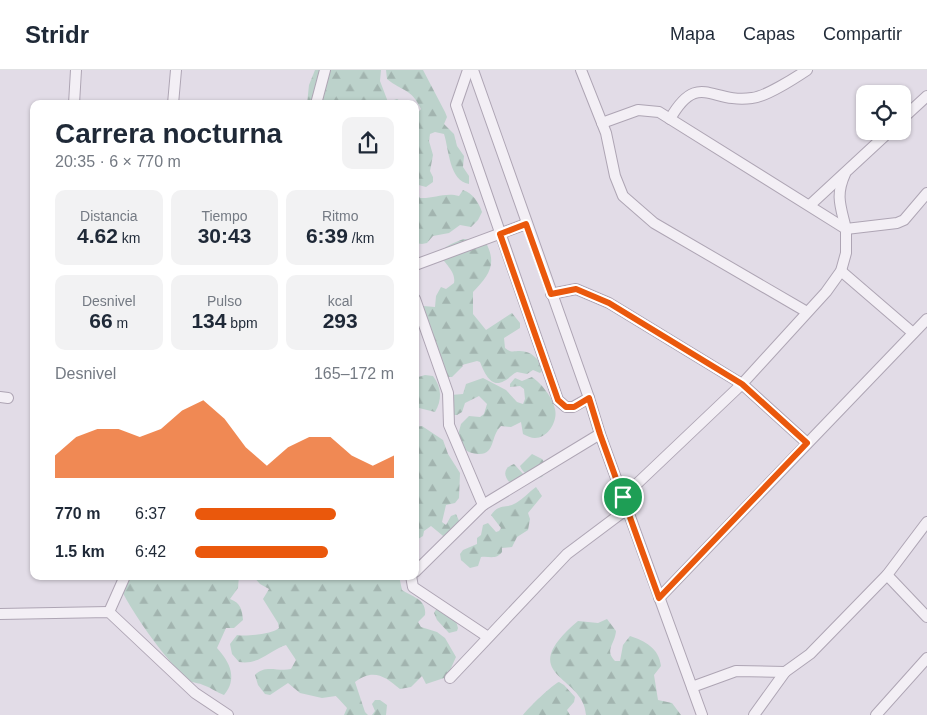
<!DOCTYPE html>
<html lang="es">
<meta charset="utf-8">
<style>
body{margin:0;font-family:Arial,sans-serif;background:#f2f2f3;color:#1f2937;height:100vh;display:flex;flex-direction:column;font-size:19px;white-space:nowrap}
*{box-sizing:border-box;margin:0}
p{font-size:16px;color:#747a83}
.icon{flex:none;width:28px;height:28px;fill:none;stroke:currentColor;stroke-width:2;stroke-linecap:round;stroke-linejoin:round}
.map{position:relative;flex:1;overflow:hidden}
.sheet{position:absolute;left:30px;top:30px;width:389px;height:480px;display:flex;flex-direction:column;background:#fff;border-radius:10px;box-shadow:0 1px 4px #0004}
.sheet>*{flex:none}
.fabs{position:absolute;left:856px;top:15px;display:grid;gap:10px}
.fabs a{display:grid;place-items:center;width:55px;height:55px;border-radius:10px;background:#fff;box-shadow:0 1px 4px #0004;font-size:25px}
.pin{position:absolute;display:grid;place-items:center;width:42px;height:42px;color:#fff;margin:-21px;border:2px solid #fff;border-radius:50%;box-shadow:0 1px 5px #0007}
.round{display:grid;place-items:center;flex:none;width:52px;height:52px;border-radius:10px;background:#f2f2f3}
.summary{display:flex;align-items:center;justify-content:space-between;height:85px;padding:0 25px}
h1{font-size:28px;font-weight:700;line-height:38px}
.figures{display:grid;grid-template-columns:repeat(3,1fr);gap:8px;height:85px;padding:5px 25px}
.figures div{display:grid;align-content:center;border-radius:10px;background:#f2f2f3;text-align:center}
.figures b{font-size:21px;font-weight:700}
.figures small{font-size:14px;font-weight:400}
.figures p{font-size:14px}
.chart{height:140px;padding:10px 25px}
.chart p{display:flex;justify-content:space-between}
.chart svg{width:100%;height:90px;margin-top:5px;fill:#ea580c;opacity:.7}
ul{padding:0 25px;list-style:none;font-size:16px}
li{display:grid;grid-template-columns:80px 60px 1fr;align-items:center;height:38px}
li i{height:12px;border-radius:6px;background:#ea580c}
header{display:flex;align-items:center;gap:30px;box-sizing:border-box;height:70px;padding:0 25px;background:#fff;border-bottom:1px solid #e0e1e3}
header strong{font-size:24px}
nav{display:flex;gap:28px;margin-inline-start:auto;font-size:18px}
.map>svg:first-child{display:block}
.forest{fill:url(#forest-firs)}
.lines{fill:none;stroke-linecap:round;stroke-linejoin:round}
.street-casing{stroke:#aea5b4;stroke-width:12}
.street{stroke:#f3eff5;stroke-width:10}
.route-casing{stroke:#fff;stroke-width:10}
.route{stroke:#ea580c;stroke-width:6}
</style>
<header>
<strong>Stridr</strong>
<nav><a>Mapa</a><a>Capas</a><a>Compartir</a></nav>
</header>
<div class="map">
<svg width="927" height="645" viewBox="0 0 927 645">
<defs>
<pattern id="forest-firs" width="22" height="20" patternUnits="userSpaceOnUse" patternTransform="scale(1.25)"><rect width="22" height="20" fill="#bcd2cb"/><path d="M5 1l3.5 6h-7zM16 11l3.5 6h-7z" fill="#a2b4af"/></pattern>
</defs>
<rect width="100%" height="100%" fill="#e2dce7"/>
<!-- forest -->
<g class="forest">
<path d="M315,0H381L380,11L388,32L397,29L405,34H307L309,15Z"/>
<path d="M386,0H423L445,42L447,47L444,54L454,64L457,76L464,86L463,97L469,106V114C449,111 449,79 444,64L435,62L430,64L429,71L433,85L430,101L433,107V112L426,117L415,114V46L421,39C411,18 403,22 387,9Z"/>
<path d="M463,120C473,123 479,133 482,142L478,150L471,157L460,155L449,163L433,166L427,173L422,174L415,173V121L420,128C433,129 445,122 459,126Z"/>
<path d="M464,169L485,171C498,194 489,205 473,222V244L486,260L512,243L520,253V258L504,268L505,278C511,283 513,281 520,281C532,281 539,290 544,299L540,303L533,300L527,304L517,302C512,304 509,309 504,311C491,319 484,302 480,292L477,291L462,295L463,296L452,307H446C437,291 407,253 423,236L435,237L436,226L441,217L446,219L454,213C458,192 417,185 464,169Z"/>
<path d="M425,305L433,306C442,318 442,330 435,342L415,337V308Z"/>
<path d="M532,307C541,313 553,328 555,339C558,351 548,368 535,368C531,368 527,366 523,364L521,352L511,357L501,356C489,367 497,389 472,383C463,381 461,373 458,365L461,354L469,346L480,347L484,344L487,334L479,326L465,333L462,342L457,345H452L451,325L463,324L466,314L483,308L506,320L517,332L523,334L525,329L524,319L520,316L510,317V314L515,308L522,311Z"/>
<path d="M422,356L443,370L448,384L460,403L459,428L455,433L446,435L442,452L446,455L451,446L456,444L460,453L448,470L431,456L424,461L423,466L415,471V357Z"/>
<path d="M532,384L542,389L548,398L542,407C533,409 524,405 520,396Z"/>
<path d="M514,394L525,406L513,415C503,408 502,398 514,394Z"/>
<path d="M536,417L542,426L528,443L530,449L528,460L517,467L512,477L502,478V482C496,490 490,486 481,487L478,496L470,498L461,490L460,484L463,480L477,474V468L481,465L483,455L488,453L496,462L499,461L501,458L491,445C499,433 506,439 516,433C523,429 529,422 536,417Z"/>
<path d="M117,506H239L238,518L230,529C241,533 242,540 243,550L234,558H226L217,578C230,592 238,609 224,625C216,622 210,617 203,615C199,613 195,613 192,612C174,603 117,524 117,506Z"/>
<path d="M253,506H399L402,520C412,527 427,529 425,545L418,552L421,557L437,562L445,568L456,587L447,607L426,614L422,606L411,617L400,619C385,606 373,598 355,612L365,642L368,645H344L347,638L336,626L322,628L300,623L288,613L270,625L265,624L258,615L255,605C265,594 278,602 291,599L296,590L286,575C268,581 260,595 239,592L232,584L230,574L237,565C245,567 273,564 279,558L278,553L263,529L269,519L260,514Z"/>
<path d="M437,538L455,548L458,558L457,561L449,563L437,550L434,543Z"/>
<path d="M607,549L616,561C615,574 604,580 615,591H620L623,575L630,566C645,571 659,578 661,596L654,605L658,630L672,633L681,645H586C584,604 512,607 578,551L598,553Z"/>
<path d="M559,612L564,615L575,627L574,632L567,640L570,645H523C528,638 553,614 559,612Z"/>
<path d="M375,630H380L387,635L386,645H372L375,641L372,634Z"/>
</g>
<g class="lines">
<defs>
<g id="street">
<path d="M468,0L456,35L558,330L566,337H573L589,328"/>
<path d="M473,0L589,328L600,364L702,645"/>
<path d="M581,0L606,63L615,106L623,126L654,153L807,242"/>
<path d="M74,34L76,0"/>
<path d="M173,34L176,0"/>
<path d="M316,34L325,0"/>
<path d="M670,49C698,0 711,34 752,28C765,27 795,8 807,0"/>
<path d="M902,49L927,26"/>
<path d="M602,53L638,40L659,42L846,159V183L841,201L826,222L742,314L623,427"/>
<path d="M845,104C835,126 841,137 846,159L897,153L904,150L927,123"/>
<path d="M810,135L890,61"/>
<path d="M415,195L526,154"/>
<path d="M841,201L913,263"/>
<path d="M551,224L576,219L609,233L742,314L807,373"/>
<path d="M415,229L448,323L449,355L483,435"/>
<path d="M0,327L8,328"/>
<path d="M415,502L483,435L600,364"/>
<path d="M887,505L927,547"/>
<path d="M411,506L413,517L488,567"/>
<path d="M659,528L927,249"/>
<path d="M109,542L125,506"/>
<path d="M0,544L109,542L195,623L228,645"/>
<path d="M450,608L567,484L627,439"/>
<path d="M692,617L736,601L785,602L810,584L887,505L927,452"/>
<path d="M754,645L785,602"/>
<path d="M876,645L927,588"/>
</g>
</defs>
<!-- street casing -->
<use href="#street" class="street-casing"/>
<!-- street -->
<use href="#street" class="street"/>
</g>
<g class="lines">
<defs>
<path id="route" d="M526,154L551,224L576,219L609,233L742,314L807,373L659,528L600,364L589,328L574,337H566L558,330L500,164Z"/>
</defs>
<!-- route casing -->
<use href="#route" class="route-casing"/>
<!-- route -->
<use href="#route" class="route"/>
</g>
</svg>
<div class="fabs">
<a><svg class="icon" aria-label="locate" viewBox="0 0 24 24"><circle cx="12" cy="12" r="6"/><path d="M12 2v4M12 18v4M2 12h4M18 12h4"/></svg></a>
</div>
<div class="pin" style="left:623px;top:427px;background:#1e9e55"><svg class="icon" aria-label="arrive" viewBox="0 0 24 24"><path d="M6 21V4h12l-3 4 3 4H6"/></svg></div>
<section class="sheet">
<div class="summary"><div><h1>Carrera nocturna</h1><p>20:35 · 6 × 770 m</p></div><a class="round"><svg class="icon" aria-label="share" viewBox="0 0 24 24"><path d="M12 15V3M7 8l5-5 5 5M5 13v7h14v-7"/></svg></a></div>
<div class="figures">
<div><p>Distancia</p><b>4.62<small> km</small></b></div>
<div><p>Tiempo</p><b>30:43</b></div>
<div><p>Ritmo</p><b>6:39<small> /km</small></b></div>
</div>
<div class="figures">
<div><p>Desnivel</p><b>66<small> m</small></b></div>
<div><p>Pulso</p><b>134<small> bpm</small></b></div>
<div><p>kcal</p><b>293</b></div>
</div>
<div class="chart"><p><span>Desnivel</span>165–172 m</p>
<svg viewBox="0 0 160 44" preserveAspectRatio="none"><path d="M0 44V33L10 24L20 20L30 20L40 24L50 20L60 11L70 6L80 15L90 29L100 38L110 29L120 24L130 24L140 33L150 38L160 33V44z"/></svg>
</div>
<ul>
<li><b>770 m</b>6:37<i style="width:71%"></i></li>
<li><b>1.5 km</b>6:42<i style="width:67%"></i></li>
</ul>
</section>
</div>
